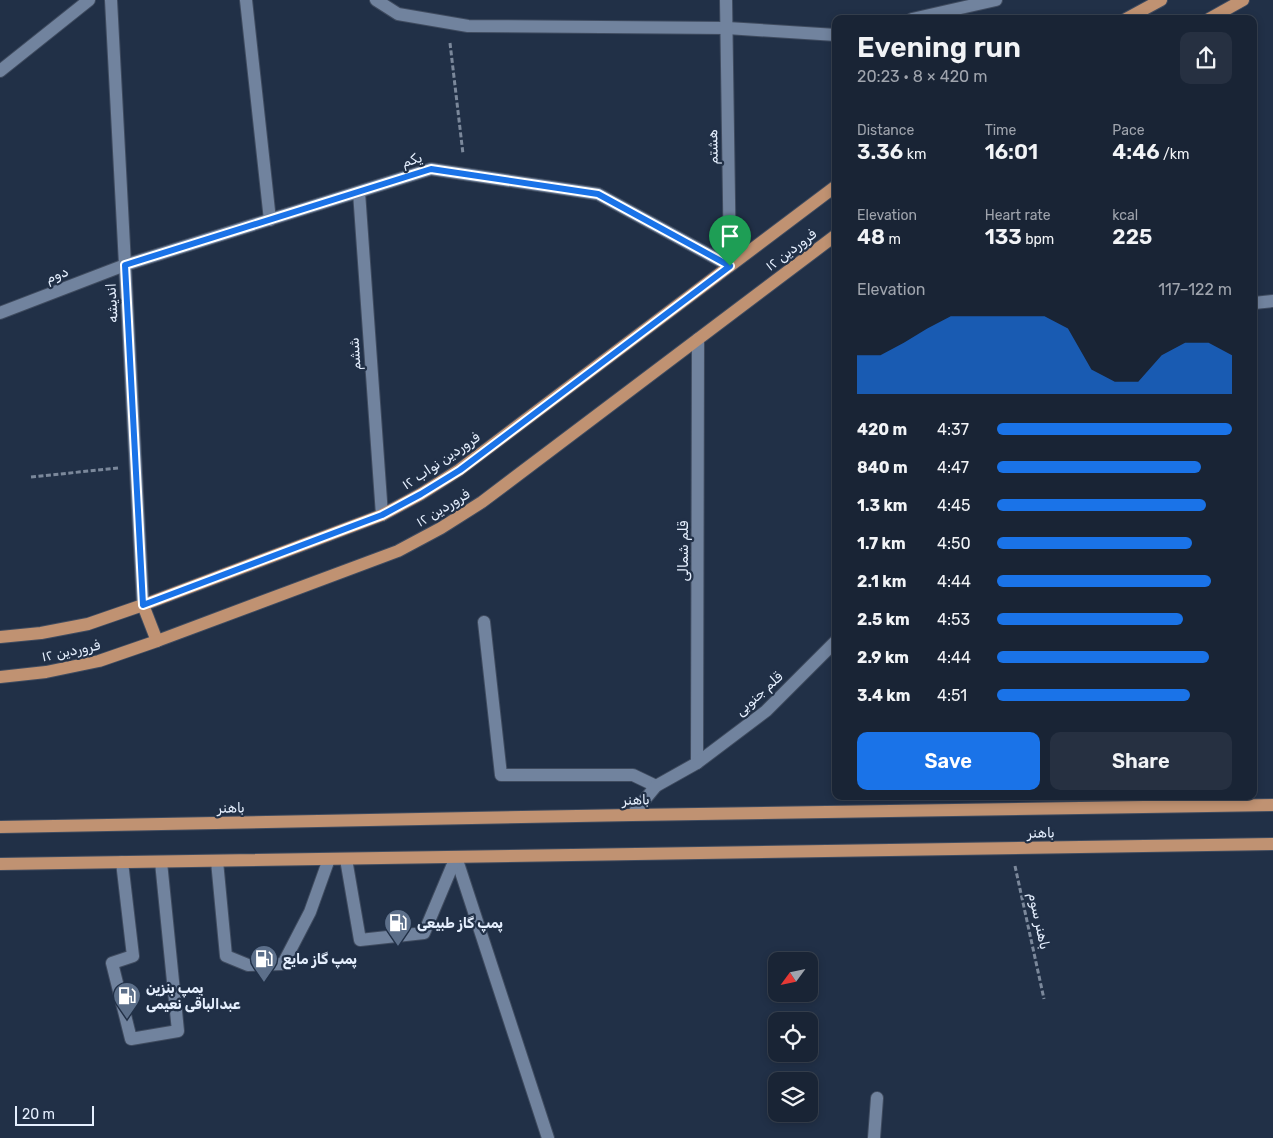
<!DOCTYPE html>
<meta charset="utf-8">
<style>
body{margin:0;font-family:Rubik,"Noto Sans Arabic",sans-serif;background:#263041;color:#f1f3f6;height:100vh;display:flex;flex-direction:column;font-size:19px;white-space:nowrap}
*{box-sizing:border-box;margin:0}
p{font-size:16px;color:#9fa4ad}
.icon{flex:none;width:28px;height:28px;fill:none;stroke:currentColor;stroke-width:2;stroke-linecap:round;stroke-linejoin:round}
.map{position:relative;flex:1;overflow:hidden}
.panel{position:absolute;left:832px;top:15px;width:425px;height:785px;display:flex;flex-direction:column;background:#192435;border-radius:10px;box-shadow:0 2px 8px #0003,0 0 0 1px #374150}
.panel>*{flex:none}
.needle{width:32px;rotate:237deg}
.buttons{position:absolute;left:768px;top:952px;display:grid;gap:10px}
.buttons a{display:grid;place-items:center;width:50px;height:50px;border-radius:10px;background:#192435;box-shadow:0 2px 8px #0003,0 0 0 1px #374150;font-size:25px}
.scale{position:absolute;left:15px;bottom:12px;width:79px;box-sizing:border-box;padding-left:5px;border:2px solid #e5effe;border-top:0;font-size:14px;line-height:18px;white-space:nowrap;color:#e5effe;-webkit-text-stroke:4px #213047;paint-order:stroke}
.pin{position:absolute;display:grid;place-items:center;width:42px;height:42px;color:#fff;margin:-51px -21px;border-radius:50% 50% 50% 0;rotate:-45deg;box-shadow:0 0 5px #0007}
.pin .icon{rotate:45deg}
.round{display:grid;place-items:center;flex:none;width:52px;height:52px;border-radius:10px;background:#263041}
.overview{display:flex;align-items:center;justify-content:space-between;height:85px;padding:0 25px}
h1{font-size:28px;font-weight:600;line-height:38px}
.stats{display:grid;grid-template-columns:repeat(3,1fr);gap:8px;height:85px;padding:5px 25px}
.stats div{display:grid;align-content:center}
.stats b{font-size:21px;font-weight:600}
.stats small{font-size:14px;font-weight:400}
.stats p{font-size:14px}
.chart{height:140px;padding:10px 25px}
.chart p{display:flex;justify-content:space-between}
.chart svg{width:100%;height:90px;margin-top:5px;fill:#1a73e8;opacity:.7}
.cta{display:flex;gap:10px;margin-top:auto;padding:10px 25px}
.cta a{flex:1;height:58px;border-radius:10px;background:#1a73e8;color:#fff;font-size:20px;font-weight:600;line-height:58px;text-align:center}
.cta a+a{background:#263041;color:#f1f3f6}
ul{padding:0 25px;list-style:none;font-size:16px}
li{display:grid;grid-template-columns:80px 60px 1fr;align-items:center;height:38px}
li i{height:12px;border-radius:6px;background:#1a73e8}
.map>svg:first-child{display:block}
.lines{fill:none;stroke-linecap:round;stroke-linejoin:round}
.minor-casing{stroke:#3f4b5f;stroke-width:14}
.major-casing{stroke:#3f4b5f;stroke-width:14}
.path{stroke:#7b889b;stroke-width:3;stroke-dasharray:5 2.5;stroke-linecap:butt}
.minor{stroke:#71839e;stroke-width:12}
.major{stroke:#c09272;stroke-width:12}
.route-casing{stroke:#fff;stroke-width:10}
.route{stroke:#1a73e8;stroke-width:6}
.labels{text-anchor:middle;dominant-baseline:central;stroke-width:4.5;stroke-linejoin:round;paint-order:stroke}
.street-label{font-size:14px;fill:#e5effe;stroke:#213047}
.poi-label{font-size:14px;font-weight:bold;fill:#e5effe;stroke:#213047;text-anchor:start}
</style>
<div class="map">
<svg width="1273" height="1138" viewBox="0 0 1273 1138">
<rect width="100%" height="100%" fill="#213047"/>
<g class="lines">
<defs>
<g id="minor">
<path d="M111,0L143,605"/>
<path d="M246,0L270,220"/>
<path d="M376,0L398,14L468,26L727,28L836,35"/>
<path d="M912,19L996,0"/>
<path d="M0,71L89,0"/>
<path d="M359,192L382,515"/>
<path d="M1254,303L1273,301"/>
<path d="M0,313L125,265L431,169L598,194L730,266L726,0"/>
<path d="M484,622L501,775H633L656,786"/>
<path d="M697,763L698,339"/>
<path d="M632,815L656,786L697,763L766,711L836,641"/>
<path d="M456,857L548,1138"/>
<path d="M346,859L360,940L424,933L456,857"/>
<path d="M217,861L226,956L248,965L283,964L310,912L329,859"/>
<path d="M122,862L133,956L112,963L131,1039L178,1031L161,862"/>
<path d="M874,1138L877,1098"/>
</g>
<g id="major">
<path d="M1126,19L1161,0"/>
<path d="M1209,19L1243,0"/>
<path d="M143,605L157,641"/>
<path d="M0,637L41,633L88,624L143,605L382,515L421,494L459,470L836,186"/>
<path d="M0,677L46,672L99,661L157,641L398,551L441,528L482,502L836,235"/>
<path d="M0,827L632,815L1273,805"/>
<path d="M0,864L1273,844"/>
</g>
</defs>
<!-- minor casing -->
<use href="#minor" class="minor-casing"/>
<!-- major casing -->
<use href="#major" class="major-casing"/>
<!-- path -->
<g class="path">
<path d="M450,43L463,154"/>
<path d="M31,477L118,468"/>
<path d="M1015,866L1044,999"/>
</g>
<!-- minor -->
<use href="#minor" class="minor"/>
<!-- major -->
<use href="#major" class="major"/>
</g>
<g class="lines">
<defs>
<path id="route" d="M431,169L598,194L730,266L460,470L421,494L382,515L143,605L125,265Z"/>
</defs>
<!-- route casing -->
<use href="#route" class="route-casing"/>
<!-- route -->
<use href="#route" class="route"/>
</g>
<!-- icons -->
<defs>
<symbol id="fuel-pin" viewBox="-11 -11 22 30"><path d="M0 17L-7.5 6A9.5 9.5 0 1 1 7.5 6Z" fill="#5c6f8a" stroke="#213047"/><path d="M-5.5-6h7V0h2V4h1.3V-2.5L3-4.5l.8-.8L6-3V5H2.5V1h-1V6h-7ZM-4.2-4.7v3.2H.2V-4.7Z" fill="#fff"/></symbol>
</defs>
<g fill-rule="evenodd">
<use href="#fuel-pin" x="382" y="907" width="32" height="43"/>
<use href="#fuel-pin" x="248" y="943" width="32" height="43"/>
<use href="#fuel-pin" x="111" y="980" width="32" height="43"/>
</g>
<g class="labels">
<!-- street labels -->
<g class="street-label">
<text transform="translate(713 147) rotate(-91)">هشتم</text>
<text transform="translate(412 160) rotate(-16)">یکم</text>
<text transform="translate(791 250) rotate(-37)">۱۲ فروردین</text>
<text transform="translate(57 275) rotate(-21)">دوم</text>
<text transform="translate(112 303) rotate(-93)">اندیشه</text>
<text transform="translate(355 354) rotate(-94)">ششم</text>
<text transform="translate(441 461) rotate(-34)">۱۲ فروردین نواب</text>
<text transform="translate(443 508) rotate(-31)">۱۲ فروردین</text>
<text transform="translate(683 551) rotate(-90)">قلم شمالی</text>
<text transform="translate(71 651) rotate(-12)">۱۲ فروردین</text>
<text transform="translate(759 694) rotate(-42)">قلم جنوبی</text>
<text transform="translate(636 800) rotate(-1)">باهنر</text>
<text transform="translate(231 808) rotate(-1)">باهنر</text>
<text transform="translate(1041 833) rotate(-1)">باهنر</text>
<text transform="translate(1039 921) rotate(78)">باهنر سوم</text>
</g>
<!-- poi labels -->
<g class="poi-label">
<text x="417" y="923">پمپ گاز طبیعی</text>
<text x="283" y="959">پمپ گاز مایع</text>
<text x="146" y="988">پمپ بنزین<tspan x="146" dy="16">عبدالباقی نعیمی</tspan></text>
</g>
</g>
</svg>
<div class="buttons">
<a><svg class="needle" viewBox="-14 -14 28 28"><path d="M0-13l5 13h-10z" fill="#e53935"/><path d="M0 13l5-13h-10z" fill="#9fa4ad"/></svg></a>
<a><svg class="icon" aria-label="locate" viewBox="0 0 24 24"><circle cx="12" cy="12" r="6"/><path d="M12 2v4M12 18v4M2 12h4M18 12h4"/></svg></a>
<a><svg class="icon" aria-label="layers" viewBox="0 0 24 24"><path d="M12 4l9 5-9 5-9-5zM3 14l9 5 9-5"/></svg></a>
</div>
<div class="scale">20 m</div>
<div class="pin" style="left:730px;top:266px;background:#1e9e55"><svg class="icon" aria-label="arrive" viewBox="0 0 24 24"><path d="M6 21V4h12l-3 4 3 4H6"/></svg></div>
<section class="panel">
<div class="overview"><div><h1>Evening run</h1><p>20:23 · 8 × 420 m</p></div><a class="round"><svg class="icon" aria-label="share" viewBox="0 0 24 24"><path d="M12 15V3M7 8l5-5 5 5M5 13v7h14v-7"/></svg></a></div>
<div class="stats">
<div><p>Distance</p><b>3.36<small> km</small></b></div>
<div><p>Time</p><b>16:01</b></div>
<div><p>Pace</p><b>4:46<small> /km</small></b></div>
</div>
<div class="stats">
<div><p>Elevation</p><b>48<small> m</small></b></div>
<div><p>Heart rate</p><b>133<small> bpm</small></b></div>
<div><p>kcal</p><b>225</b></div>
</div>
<div class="chart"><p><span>Elevation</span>117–122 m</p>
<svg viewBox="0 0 160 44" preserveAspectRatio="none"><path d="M0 44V25L10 25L20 19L30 12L40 6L50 6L60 6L70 6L80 6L90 12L100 32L110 38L120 38L130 25L140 19L150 19L160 25V44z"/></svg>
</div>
<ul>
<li><b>420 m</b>4:37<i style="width:100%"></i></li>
<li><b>840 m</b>4:47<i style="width:87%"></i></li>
<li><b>1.3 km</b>4:45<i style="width:89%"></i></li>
<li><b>1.7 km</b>4:50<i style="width:83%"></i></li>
<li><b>2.1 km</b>4:44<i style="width:91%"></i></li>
<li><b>2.5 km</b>4:53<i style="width:79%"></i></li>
<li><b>2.9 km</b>4:44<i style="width:90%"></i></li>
<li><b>3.4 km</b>4:51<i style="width:82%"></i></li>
</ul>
<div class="cta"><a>Save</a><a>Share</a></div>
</section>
</div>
